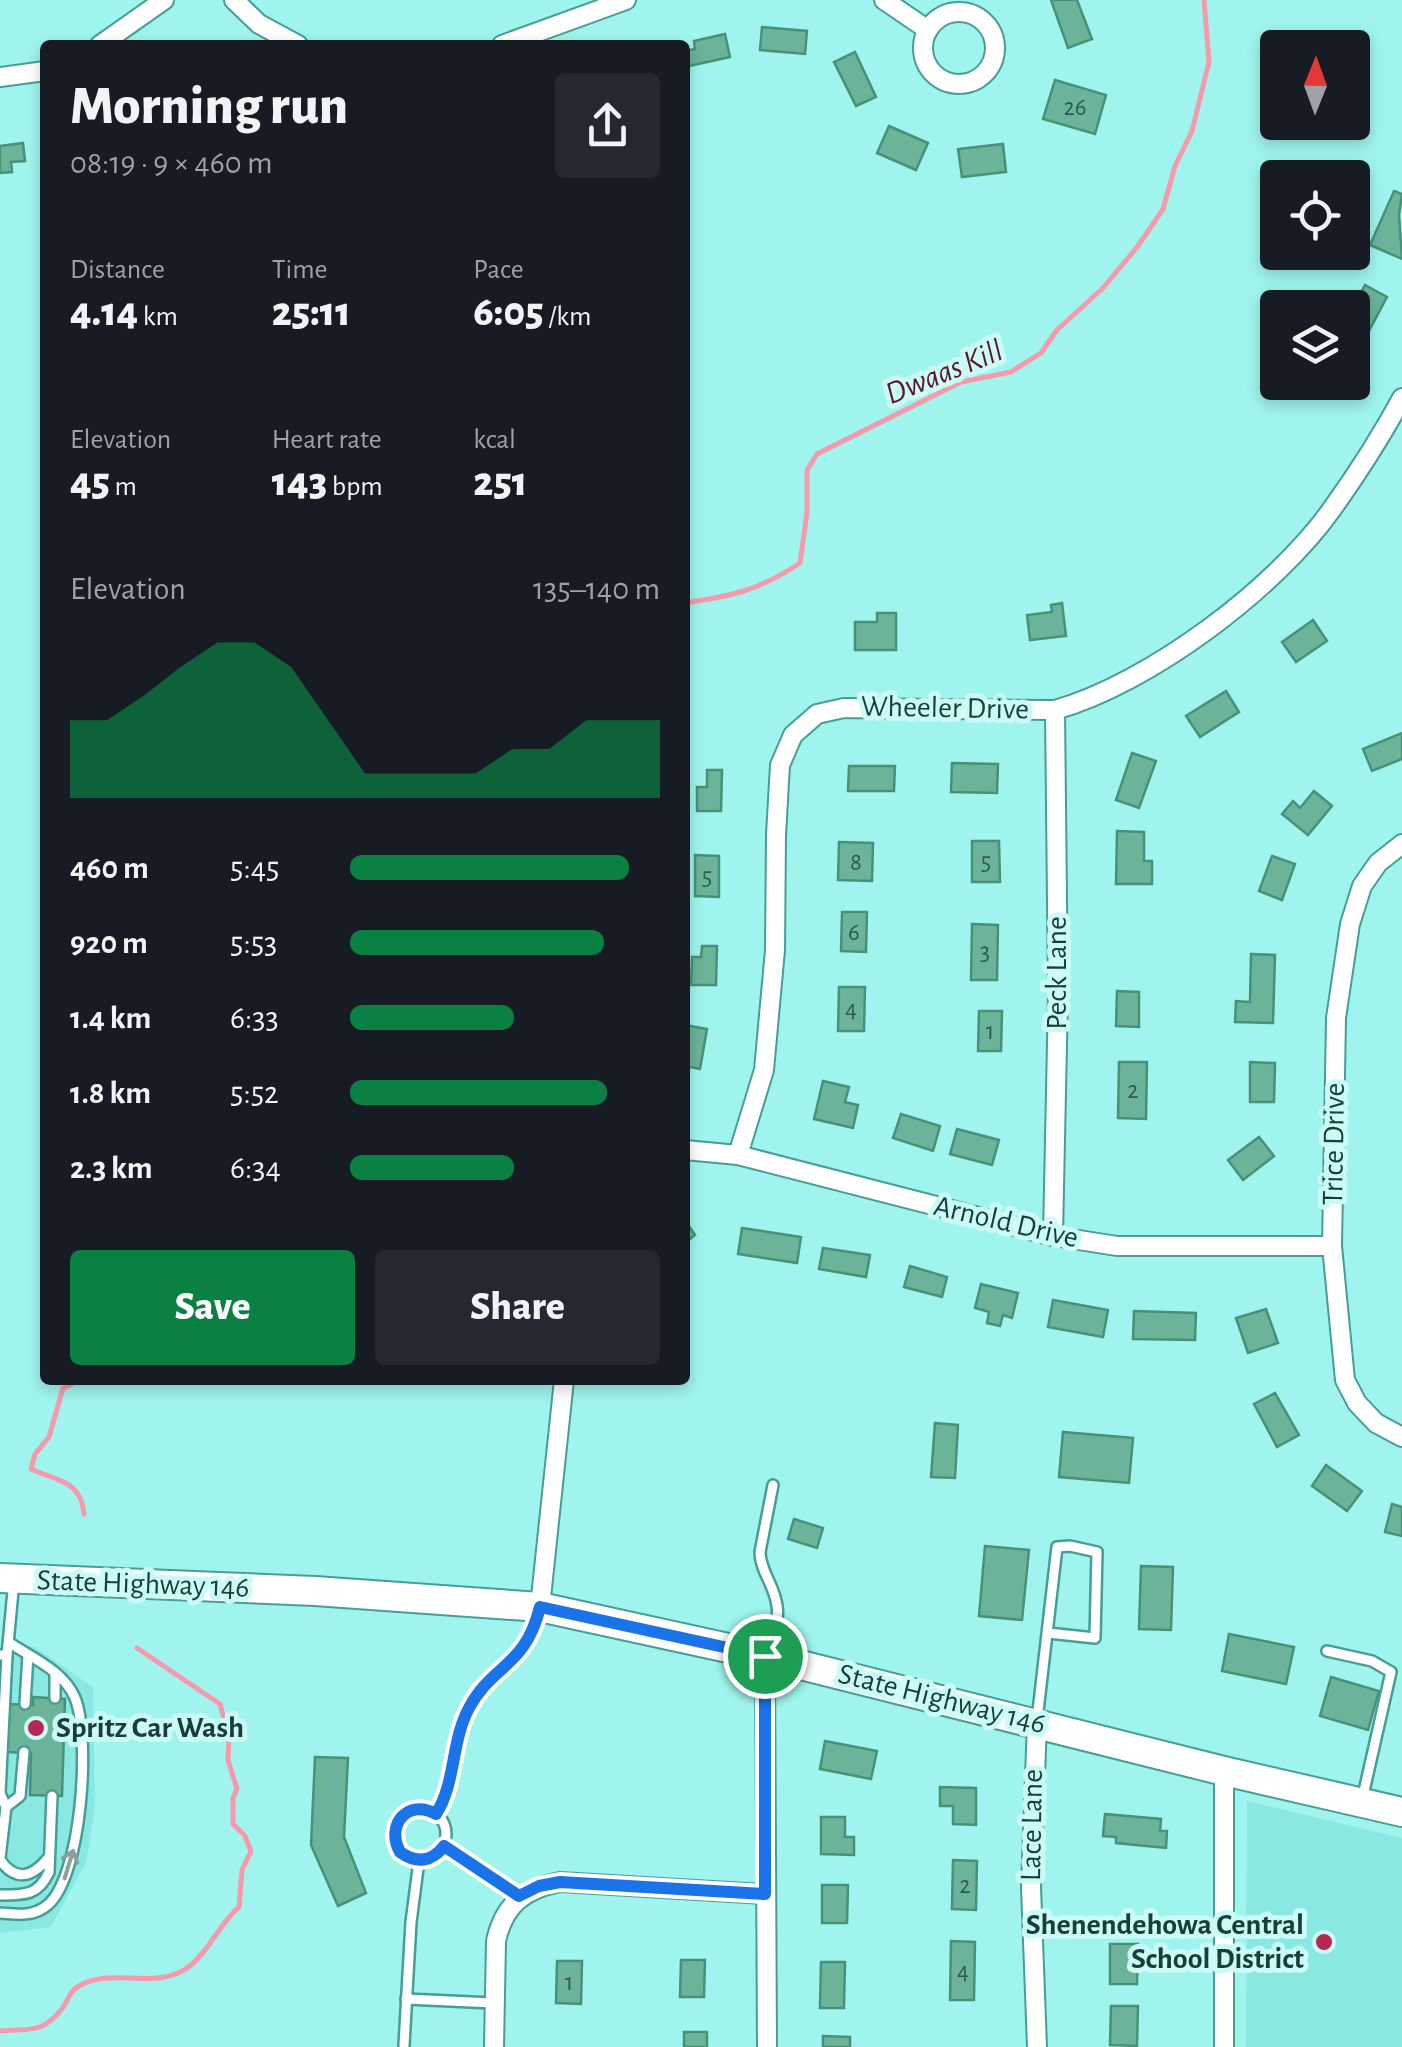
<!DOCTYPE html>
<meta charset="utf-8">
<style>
body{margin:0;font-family:"Alegreya Sans",sans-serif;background:#242831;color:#f1f3f6;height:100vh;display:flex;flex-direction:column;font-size:38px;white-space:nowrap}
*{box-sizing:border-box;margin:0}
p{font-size:32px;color:#9ea1a6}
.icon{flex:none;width:55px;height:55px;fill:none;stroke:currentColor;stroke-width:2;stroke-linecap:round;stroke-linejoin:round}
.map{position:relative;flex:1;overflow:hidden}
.details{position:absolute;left:40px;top:40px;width:650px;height:1345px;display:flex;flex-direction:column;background:#171b24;border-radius:10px;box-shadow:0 5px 15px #0003}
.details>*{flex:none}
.needle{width:65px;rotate:1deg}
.fabs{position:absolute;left:1260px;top:30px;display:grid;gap:20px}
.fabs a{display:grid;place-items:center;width:110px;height:110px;border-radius:10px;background:#171b24;box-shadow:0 5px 15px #0003;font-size:50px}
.pin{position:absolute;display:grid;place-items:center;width:85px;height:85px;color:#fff;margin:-42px;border:5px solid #fff;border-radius:50%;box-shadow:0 2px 10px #0007}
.round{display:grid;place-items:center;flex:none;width:105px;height:105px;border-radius:10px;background:#242831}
.overview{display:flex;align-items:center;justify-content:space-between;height:170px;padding:0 30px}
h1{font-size:55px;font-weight:800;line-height:75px}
.metrics{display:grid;grid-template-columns:repeat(3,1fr);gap:15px;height:170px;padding:10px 30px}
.metrics div{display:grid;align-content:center}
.metrics b{font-size:42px;font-weight:800}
.metrics small{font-size:28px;font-weight:400}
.metrics p{font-size:28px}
.chart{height:280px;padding:20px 30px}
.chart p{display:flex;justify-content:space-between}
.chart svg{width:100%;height:180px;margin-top:10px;fill:#0b8043;opacity:.7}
.cta{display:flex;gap:20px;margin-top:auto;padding:20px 30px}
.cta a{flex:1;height:115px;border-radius:10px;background:#0b8043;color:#fff;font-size:40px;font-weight:800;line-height:115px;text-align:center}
.cta a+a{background:#242831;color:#f1f3f6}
ul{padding:0 30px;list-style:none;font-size:32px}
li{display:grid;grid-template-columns:160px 120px 1fr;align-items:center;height:75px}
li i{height:25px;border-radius:12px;background:#0b8043}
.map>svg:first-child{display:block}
.built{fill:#89e9e2}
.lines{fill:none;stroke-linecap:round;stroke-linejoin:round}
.stream{stroke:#f69aab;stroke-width:5}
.building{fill:#6bb499;stroke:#489178;stroke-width:2.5}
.lane-casing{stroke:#479e97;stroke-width:14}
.street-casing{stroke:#479e97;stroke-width:22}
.primary-casing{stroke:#479e97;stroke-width:32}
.lane{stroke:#fff;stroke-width:9}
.street{stroke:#fff;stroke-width:18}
.primary{stroke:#fff;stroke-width:28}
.oneway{stroke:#8c9e9d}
.route-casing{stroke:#fff;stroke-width:20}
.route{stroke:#1a73e8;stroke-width:12}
.poi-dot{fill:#b72754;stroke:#cafbf6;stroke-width:4}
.labels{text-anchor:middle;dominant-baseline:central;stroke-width:10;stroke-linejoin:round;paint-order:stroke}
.number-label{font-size:25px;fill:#2e5b52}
.street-label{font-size:30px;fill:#193d3b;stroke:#cafbf6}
.poi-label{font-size:30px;font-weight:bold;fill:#193d3b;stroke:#cafbf6;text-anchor:start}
.water-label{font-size:32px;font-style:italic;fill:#5c172a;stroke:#cafbf6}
</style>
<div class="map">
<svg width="1402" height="2047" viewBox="0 0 1402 2047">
<rect width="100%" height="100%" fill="#9ff5ed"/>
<!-- built -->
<g class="built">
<path d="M4,1642L35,1647L93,1687L95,1805L87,1860L51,1927L0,1933V1756Z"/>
<path d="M1247,1801L1402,1838V2047H1246Z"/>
</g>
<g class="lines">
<!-- stream -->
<g class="stream">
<path d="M685,603C732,596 760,590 800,563L807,513V470L817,454L961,382L1011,372L1041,353L1057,330L1103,288L1138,246L1163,209L1175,166L1192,131L1209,62L1204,0"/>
<path d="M81,1380L63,1388L49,1437L35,1454L31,1469C57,1481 81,1480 84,1514"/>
<path d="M0,2031C27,2028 41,2035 61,2010C68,2002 69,1991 79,1986C113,1966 156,1992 190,1966C210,1950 219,1924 239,1907L242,1870L251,1851L245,1836L233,1824V1798L237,1789L228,1760L229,1738L220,1704L137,1648"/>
</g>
</g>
<!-- building -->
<g class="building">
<path d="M1051,0H1077L1092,39L1068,48Z"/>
<path d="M762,27L807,31L805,54L760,50Z"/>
<path d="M725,34L730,57L689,66L685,51L695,49L694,41Z"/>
<path d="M855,52L876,97L856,106L834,62Z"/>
<path d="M1055,80L1106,95L1095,134L1043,119Z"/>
<path d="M889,126L928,143L916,170L877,153Z"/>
<path d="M23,143L25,161L11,162L12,172L0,173V146Z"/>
<path d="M1003,144L1006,172L962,177L958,149Z"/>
<path d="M1394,191L1402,194L1399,215L1402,259L1370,245Z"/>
<path d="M1365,285L1387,297L1363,342L1352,336V309Z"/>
<path d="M1308,382H1334L1327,395Z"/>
<path d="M1062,603L1066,636L1030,640L1027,615L1052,612L1051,605Z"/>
<path d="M877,613H896V650H855V622H877Z"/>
<path d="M1313,620L1327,641L1296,662L1282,642Z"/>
<path d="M1226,691L1239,712L1200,737L1186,716Z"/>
<path d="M1402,733V759L1372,771L1363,749Z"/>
<path d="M1132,753L1156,761L1139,808L1116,800Z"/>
<path d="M952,763L998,764L997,793L951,792Z"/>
<path d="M849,766H895L894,791H848Z"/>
<path d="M707,770H722L721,811H697V787H707Z"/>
<path d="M1314,791L1332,806L1308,835L1282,814L1293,801L1300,808Z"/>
<path d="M1117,831L1144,832V861H1152V884H1116Z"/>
<path d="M972,841H999L1000,882H972Z"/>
<path d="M839,842L873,843L872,881L838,880Z"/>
<path d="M695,855L719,856V897L695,896Z"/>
<path d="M1272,856L1295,864L1282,900L1259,891Z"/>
<path d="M842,912H867L866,952L841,951Z"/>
<path d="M972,924L998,925L997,980H971Z"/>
<path d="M702,946H717L716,985H691L692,957H701Z"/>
<path d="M1251,954L1275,955L1273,1023L1235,1022L1236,1001L1250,1002Z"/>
<path d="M839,987H865L864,1031H838Z"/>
<path d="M1117,991L1139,992V1027L1116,1026Z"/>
<path d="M979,1011H1002L1001,1051H978Z"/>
<path d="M685,1025L707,1029L700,1069L685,1066Z"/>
<path d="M1119,1062H1147L1146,1119L1118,1118Z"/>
<path d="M1250,1062L1275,1063L1274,1102H1250Z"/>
<path d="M823,1081L849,1087L845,1102L858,1105L853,1128L814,1119Z"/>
<path d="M901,1114L940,1126L933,1151L893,1138Z"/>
<path d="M957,1129L999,1140L992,1165L950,1154Z"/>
<path d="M1259,1137L1274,1156L1243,1180L1228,1160Z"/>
<path d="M685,1220L695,1235L685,1243Z"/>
<path d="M742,1228L801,1237L797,1263L738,1254Z"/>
<path d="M823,1248L870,1255L866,1277L819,1269Z"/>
<path d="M910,1266L947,1277L942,1297L904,1287Z"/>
<path d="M981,1284L1018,1293L1012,1318L1003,1315L1000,1326L987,1323L989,1312L975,1308Z"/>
<path d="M1053,1300L1108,1310L1103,1337L1048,1327Z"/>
<path d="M1266,1309L1278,1343L1248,1353L1236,1318Z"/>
<path d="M1134,1311L1196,1313L1195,1340L1133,1339Z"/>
<path d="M1275,1393L1299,1435L1277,1447L1254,1404Z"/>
<path d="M935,1423L958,1425L955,1478L931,1477Z"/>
<path d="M1063,1432L1133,1438L1129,1483L1059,1477Z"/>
<path d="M1326,1465L1362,1491L1347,1511L1312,1486Z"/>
<path d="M1392,1504L1402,1507V1536L1385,1532Z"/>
<path d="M794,1519L823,1528L817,1548L788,1539Z"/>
<path d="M985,1546L1029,1550L1022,1620L979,1616Z"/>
<path d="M1141,1566L1173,1567L1171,1630L1139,1629Z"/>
<path d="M1229,1634L1294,1647L1286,1684L1222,1671Z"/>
<path d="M1331,1677L1379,1691L1368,1730L1320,1716Z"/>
<path d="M33,1697L65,1699L62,1796L30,1795L31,1753L7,1752L9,1704L33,1705Z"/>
<path d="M825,1741L877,1751L871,1779L820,1769Z"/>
<path d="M315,1757L348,1758L344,1837L366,1893L338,1906L311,1845Z"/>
<path d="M940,1787L976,1788V1825L953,1824V1806H940Z"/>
<path d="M1105,1814L1161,1819L1160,1831H1167L1166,1848L1116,1843V1837L1103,1836Z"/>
<path d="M821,1817H845V1837H854V1855L821,1854Z"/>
<path d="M953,1860L977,1861L976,1910L952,1909Z"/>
<path d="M822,1885H848L847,1923H822Z"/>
<path d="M951,1941L975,1942L974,2000H950Z"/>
<path d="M1110,1944H1138L1137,1984H1110Z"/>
<path d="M681,1960H705L704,1997H680Z"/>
<path d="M557,1961H582L581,2004L556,2003Z"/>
<path d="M821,1962H845L844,2008H820Z"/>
<path d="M1111,2006H1138L1137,2046L1110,2045Z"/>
<rect x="684" y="2032" width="23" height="15"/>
<path d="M823,2036L850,2037V2047H823Z"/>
</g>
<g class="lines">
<defs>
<g id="lane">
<path d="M1327,1651L1372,1661L1391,1672L1362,1800"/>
<path d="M766,1653C771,1638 780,1621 777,1606C775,1586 760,1571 760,1552L773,1485"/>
<path d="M0,1655H7L14,1580"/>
<path d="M55,1674V1698"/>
<path d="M25,1704L28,1655"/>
<path d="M1037,1720L1057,1547L1070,1546L1097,1552L1095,1638L1048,1633"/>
<path d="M6,1807L20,1796L24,1752"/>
<circle cx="420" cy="1834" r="26"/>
<path d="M436,1814C457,1784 451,1742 468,1709C491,1666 525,1668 539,1610"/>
<path d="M444,1846L519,1896"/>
<path d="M0,1858L6,1807L0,1793L7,1655"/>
<path d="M0,1860C16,1882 32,1878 49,1857"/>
<path d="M0,1895C24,1895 38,1896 49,1872L52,1796"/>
<path d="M0,1913C16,1914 31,1917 45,1907C82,1882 91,1737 75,1698C64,1671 32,1658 10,1643"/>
<path d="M406,1999L493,2003"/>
<path d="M404,2045L411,1922L419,1861"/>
</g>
<g id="street">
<path d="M234,0L259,24L298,45"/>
<path d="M884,0L928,30"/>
<circle cx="959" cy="48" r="36"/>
<path d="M100,45L164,0"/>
<path d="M502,45L626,0"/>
<path d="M0,77L45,71"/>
<path d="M1402,844L1378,863L1362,886L1350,924L1336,1018L1332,1246L1345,1380L1357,1403L1376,1423L1402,1437"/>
<path d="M685,1150L738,1155L1053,1236L1117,1246H1332"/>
<path d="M738,1155L764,1070L775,950L776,835L780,765L793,735L817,714L844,708L1055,710C1150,683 1275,589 1332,509C1357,474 1382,435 1402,398"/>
<path d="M1053,1236L1058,995L1055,710"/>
<path d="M540,1607L564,1380"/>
<path d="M765,1656L767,2047"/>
<path d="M1224,1771V2047"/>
<path d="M494,2047L496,1941C504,1904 525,1889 560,1882L765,1894"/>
<path d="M1037,2047L1031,1887L1037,1722"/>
</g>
<path id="primary" d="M0,1578L315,1591L540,1607L765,1656L1224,1771L1402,1812"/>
</defs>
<!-- lane casing -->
<use href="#lane" class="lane-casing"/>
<!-- street casing -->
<use href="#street" class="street-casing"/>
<!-- primary casing -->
<use href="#primary" class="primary-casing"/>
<!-- lane -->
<use href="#lane" class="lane"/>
<!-- street -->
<use href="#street" class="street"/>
<!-- primary -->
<use href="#primary" class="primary"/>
</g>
<!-- one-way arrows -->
<defs><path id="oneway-shaft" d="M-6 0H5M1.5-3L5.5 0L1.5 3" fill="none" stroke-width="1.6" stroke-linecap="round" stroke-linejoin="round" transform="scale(2.5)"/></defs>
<use class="oneway" href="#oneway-shaft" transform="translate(69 1864) rotate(-73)"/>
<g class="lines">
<defs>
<path id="route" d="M540,1607L765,1656V1894L560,1882L539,1886L519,1896L444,1846C432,1862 417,1864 400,1852C385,1825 408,1798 436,1814C456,1783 451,1741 469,1708C493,1663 525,1668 540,1607Z"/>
</defs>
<!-- route casing -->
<use href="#route" class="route-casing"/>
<!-- route -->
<use href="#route" class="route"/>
</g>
<!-- markers -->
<g class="poi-dot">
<circle cx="36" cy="1728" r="10"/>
<circle cx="1324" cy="1942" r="10"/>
</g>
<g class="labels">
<!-- number labels -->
<g class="number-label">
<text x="1075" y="107">26</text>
<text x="986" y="861">5</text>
<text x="856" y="862">8</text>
<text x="707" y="876">5</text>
<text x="854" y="932">6</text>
<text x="985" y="952">3</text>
<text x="851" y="1009">4</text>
<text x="990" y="1031">1</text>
<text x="1133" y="1090">2</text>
<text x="965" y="1885">2</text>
<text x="963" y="1971">4</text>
<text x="569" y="1982">1</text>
</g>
<!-- street labels -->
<g class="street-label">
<text transform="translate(945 708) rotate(1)">Wheeler Drive</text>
<text transform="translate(1057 973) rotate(-90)">Peck Lane</text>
<text transform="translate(1334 1144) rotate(-89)">Trice Drive</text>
<text transform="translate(1006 1222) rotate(13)">Arnold Drive</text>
<text transform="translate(143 1584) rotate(2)">State Highway 146</text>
<text transform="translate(942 1699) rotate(14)">State Highway 146</text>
<text transform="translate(1032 1825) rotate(-89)">Lace Lane</text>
</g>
<!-- poi labels -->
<g class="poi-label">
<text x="56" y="1728">Spritz Car Wash</text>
<text x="1304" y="1925" text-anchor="end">Shenendehowa Central<tspan x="1304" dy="34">School District</tspan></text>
</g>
<!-- water labels -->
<g class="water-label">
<text transform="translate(944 372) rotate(-22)">Dwaas Kill</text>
</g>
</g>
</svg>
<div class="fabs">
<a><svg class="needle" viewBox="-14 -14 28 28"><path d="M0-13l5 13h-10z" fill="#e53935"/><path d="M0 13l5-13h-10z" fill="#9ea1a6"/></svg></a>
<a><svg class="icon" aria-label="locate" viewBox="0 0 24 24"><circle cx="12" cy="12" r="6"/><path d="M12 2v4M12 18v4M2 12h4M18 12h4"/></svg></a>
<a><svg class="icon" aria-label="layers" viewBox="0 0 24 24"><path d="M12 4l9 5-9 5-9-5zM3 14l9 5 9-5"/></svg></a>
</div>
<div class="pin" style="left:765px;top:1656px;background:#1e9e55"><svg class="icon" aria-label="arrive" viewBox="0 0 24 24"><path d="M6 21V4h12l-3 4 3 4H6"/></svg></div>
<section class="details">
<div class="overview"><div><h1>Morning run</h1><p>08:19 · 9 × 460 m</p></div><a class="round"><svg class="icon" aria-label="share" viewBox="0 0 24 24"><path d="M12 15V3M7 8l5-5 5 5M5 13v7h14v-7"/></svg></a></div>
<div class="metrics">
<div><p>Distance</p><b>4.14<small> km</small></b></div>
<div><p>Time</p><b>25:11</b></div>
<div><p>Pace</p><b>6:05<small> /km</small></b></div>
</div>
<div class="metrics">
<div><p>Elevation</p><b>45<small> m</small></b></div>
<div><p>Heart rate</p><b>143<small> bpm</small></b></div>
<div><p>kcal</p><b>251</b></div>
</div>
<div class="chart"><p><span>Elevation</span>135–140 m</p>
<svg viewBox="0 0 160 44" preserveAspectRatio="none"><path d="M0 44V25L10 25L20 19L30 12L40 6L50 6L60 12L70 25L80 38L90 38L100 38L110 38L120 32L130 32L140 25L150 25L160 25V44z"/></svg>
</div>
<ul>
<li><b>460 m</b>5:45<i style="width:90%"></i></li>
<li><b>920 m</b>5:53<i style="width:82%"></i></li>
<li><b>1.4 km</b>6:33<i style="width:53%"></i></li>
<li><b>1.8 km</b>5:52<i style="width:83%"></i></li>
<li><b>2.3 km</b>6:34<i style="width:53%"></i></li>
</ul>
<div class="cta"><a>Save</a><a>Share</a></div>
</section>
</div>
